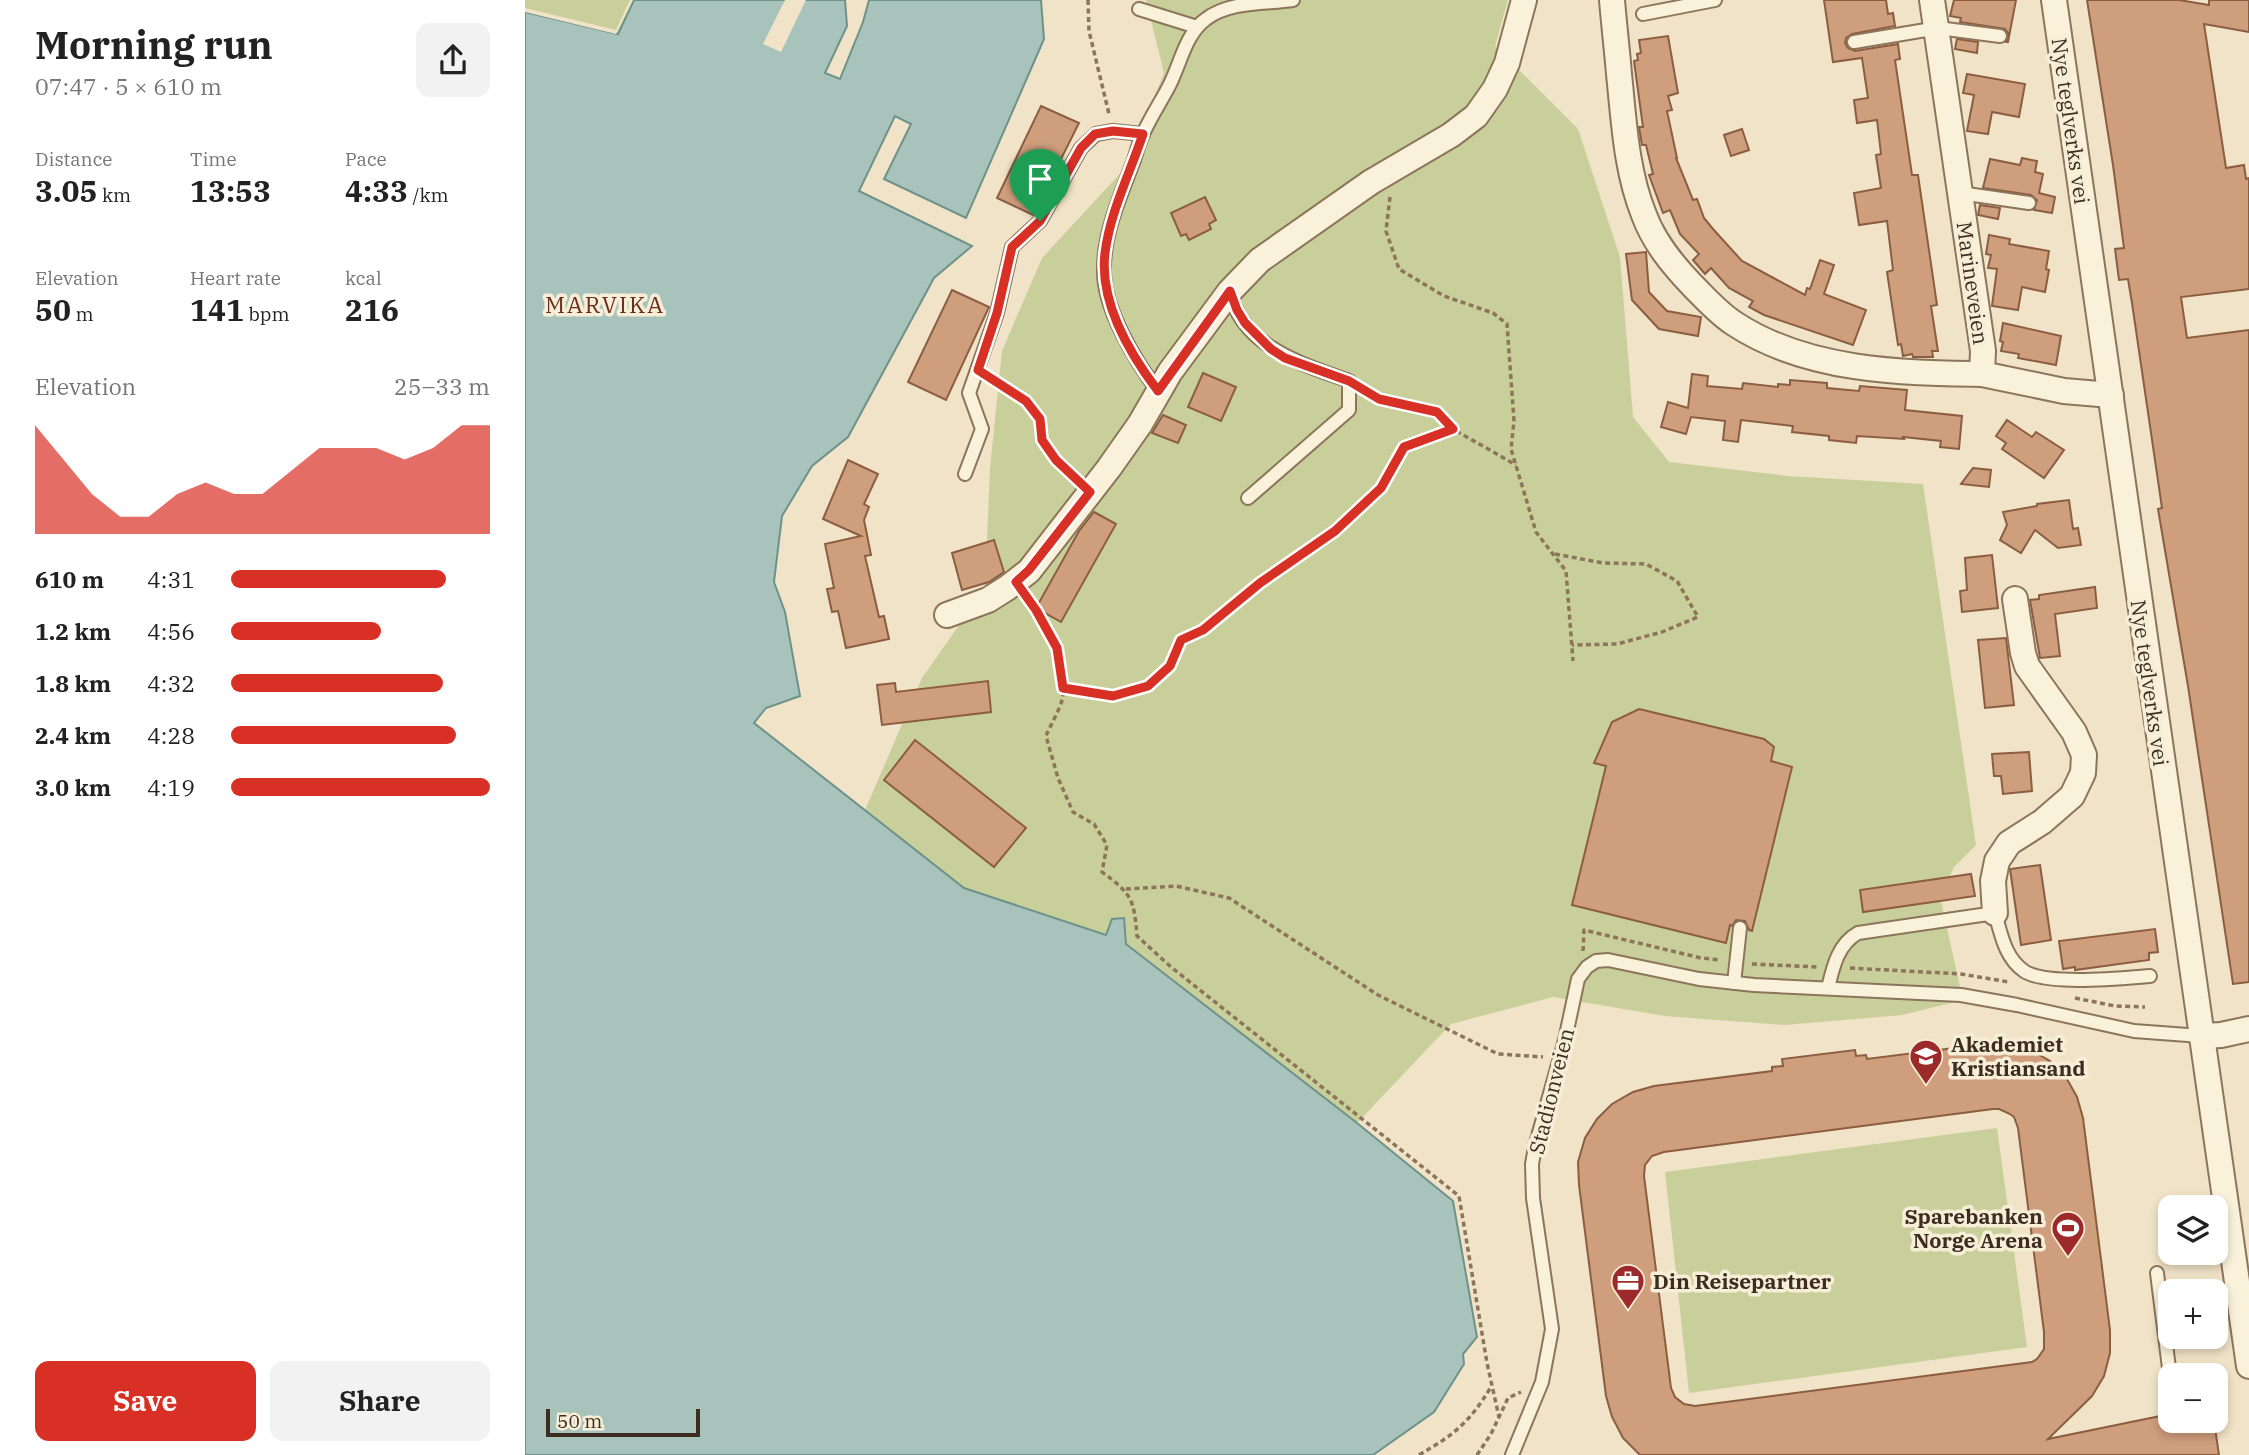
<!DOCTYPE html>
<meta charset="utf-8">
<style>
body{margin:0;font-family:"IBM Plex Serif",serif;background:#f2f2f2;color:#222;height:100vh;display:flex;flex-direction:column;font-size:26px;white-space:nowrap}
*{box-sizing:border-box;margin:0}
p{font-size:23px;color:#767676}
.icon{flex:none;width:38px;height:38px;fill:none;stroke:currentColor;stroke-width:2;stroke-linecap:round;stroke-linejoin:round}
.map{position:relative;flex:1;overflow:hidden}
.details{display:flex;flex-direction:column;background:#fff;width:525px}
.details>*{flex:none}
.tools{position:absolute;left:1633px;top:1195px;display:grid;gap:14px}
.tools a{display:grid;place-items:center;width:70px;height:70px;border-radius:14px;background:#fff;box-shadow:0 4px 10px #0003;font-size:35px}
.scale{position:absolute;left:21px;bottom:18px;width:154px;box-sizing:border-box;padding-left:7px;border:4px solid #3c2d20;border-top:0;font-size:19px;line-height:24px;white-space:nowrap;color:#3c2d20;-webkit-text-stroke:5px #f7eed7;paint-order:stroke}
.pin{position:absolute;display:grid;place-items:center;width:60px;height:60px;color:#fff;margin:-72px -30px;border-radius:50% 50% 50% 0;rotate:-45deg;box-shadow:0 0 7px #0007}
.pin .icon{rotate:45deg}
.round{display:grid;place-items:center;flex:none;width:74px;height:74px;border-radius:14px;background:#f2f2f2}
.overview{display:flex;align-items:center;justify-content:space-between;height:119px;padding:0 35px}
h1{font-size:38px;font-weight:700;line-height:52px}
.metrics{display:grid;grid-template-columns:repeat(3,1fr);gap:10px;height:119px;padding:7px 35px}
.metrics div{display:grid;align-content:center}
.metrics b{font-size:30px;font-weight:700}
.metrics small{font-size:19px;font-weight:400}
.metrics p{font-size:19px}
.chart{height:196px;padding:14px 35px}
.chart p{display:flex;justify-content:space-between}
.chart svg{width:100%;height:126px;margin-top:7px;fill:#d93025;opacity:.7}
.button{display:flex;gap:14px;margin-top:auto;padding:14px 35px}
.button a{flex:1;height:80px;border-radius:14px;background:#d93025;color:#fff;font-size:28px;font-weight:700;line-height:80px;text-align:center}
.button a+a{background:#f2f2f2;color:#222}
ul{padding:0 35px;list-style:none;font-size:23px}
li{display:grid;grid-template-columns:112px 84px 1fr;align-items:center;height:52px}
li i{height:18px;border-radius:9px;background:#d93025}
main{display:flex;flex:1;min-height:0}
.map>svg:first-child{display:block}
.green{fill:#c9cf9a}
.water{fill:#a8c3bb;stroke:#6e9289;stroke-width:2}
.pier{fill:#f0e3c7}
.building{fill:#cf9e7c;stroke:#8c5e41;stroke-width:2;fill-rule:evenodd}
.lines{fill:none;stroke-linecap:round;stroke-linejoin:round}
.lane-casing{stroke:#8c755b;stroke-width:16}
.street-casing{stroke:#8c755b;stroke-width:28}
.path{stroke:#8c755b;stroke-width:3.5;stroke-dasharray:5 3.5;stroke-linecap:butt}
.lane{stroke:#faf1db;stroke-width:12}
.street{stroke:#faf1db;stroke-width:24}
.route-casing{stroke:#fff;stroke-width:14}
.route{stroke:#d93025;stroke-width:9}
.labels{text-anchor:middle;dominant-baseline:central;stroke-width:7;stroke-linejoin:round;paint-order:stroke}
.street-label{font-size:21px;fill:#3c2d20;stroke:#f7eed7}
.poi-label{font-size:21px;font-weight:bold;fill:#3c2d20;stroke:#f7eed7;text-anchor:start}
.neighbourhood-label{font-size:23px;letter-spacing:2px;fill:#6a2d1e;stroke:#f7eed7}
</style>
<main>
<section class="details">
<div class="overview"><div><h1>Morning run</h1><p>07:47 · 5 × 610 m</p></div><a class="round"><svg class="icon" aria-label="share" viewBox="0 0 24 24"><path d="M12 15V3M7 8l5-5 5 5M5 13v7h14v-7"/></svg></a></div>
<div class="metrics">
<div><p>Distance</p><b>3.05<small> km</small></b></div>
<div><p>Time</p><b>13:53</b></div>
<div><p>Pace</p><b>4:33<small> /km</small></b></div>
</div>
<div class="metrics">
<div><p>Elevation</p><b>50<small> m</small></b></div>
<div><p>Heart rate</p><b>141<small> bpm</small></b></div>
<div><p>kcal</p><b>216</b></div>
</div>
<div class="chart"><p><span>Elevation</span>25–33 m</p>
<svg viewBox="0 0 160 44" preserveAspectRatio="none"><path d="M0 44V6L10 18L20 30L30 38L40 38L50 30L60 26L70 30L80 30L90 22L100 14L110 14L120 14L130 18L140 14L150 6L160 6V44z"/></svg>
</div>
<ul>
<li><b>610 m</b>4:31<i style="width:83%"></i></li>
<li><b>1.2 km</b>4:56<i style="width:58%"></i></li>
<li><b>1.8 km</b>4:32<i style="width:82%"></i></li>
<li><b>2.4 km</b>4:28<i style="width:87%"></i></li>
<li><b>3.0 km</b>4:19<i style="width:100%"></i></li>
</ul>
<div class="button"><a>Save</a><a>Share</a></div>
</section>
<div class="map">
<svg width="1724" height="1455" viewBox="0 0 1724 1455">
<rect width="100%" height="100%" fill="#f0e3c7"/>
<!-- green -->
<g class="green">
<path d="M0,0H109L93,34L0,12Z"/>
<path d="M621,0H983L970,46L1053,129L1095,257L1108,417L1144,462L1263,476L1398,484L1451,845L1429,867L1415,897L1438,1000L1377,1015L1260,1025L1140,1016L1028,997L926,1024L832,1123L601,943L439,888L340,810L397,678L460,588L465,468L477,351L517,258L602,166L639,73Z"/>
<path d="M1472,1128L1502,1347L1164,1393L1140,1172Z"/>
</g>
<!-- water -->
<path class="water" d="M109,0H320L322,26L300,73L315,79L338,22L344,0H516L519,39L441,218L359,179L386,124L370,116L334,191L447,246L409,278L323,437L287,466L257,516L249,582L260,612L275,696L241,708L229,723L439,888L581,935L587,919L599,918L601,944L832,1123L928,1201L952,1337L938,1354L939,1364L909,1412L848,1455H0V12L93,34Z"/>
<!-- pier -->
<g class="pier">
<path d="M105,0H108L91,34L0,12V8L91,30Z"/>
<path d="M260,0H281L256,52L238,44Z"/>
</g>
<!-- building -->
<g class="building">
<path d="M1299,0H1361L1363,14L1368,13L1370,26L1327,34L1321,38L1320,43L1323,48L1330,51L1373,44L1375,59L1370,60L1387,175H1393L1412,305L1406,306L1413,351H1407L1408,357H1388L1387,354L1378,356L1376,344L1373,345L1362,272L1368,270L1362,221L1334,225L1329,193L1356,188L1351,155L1356,154L1352,120L1332,123L1329,100L1343,98L1337,58L1308,62Z"/>
<path d="M1429,0H1491L1483,42H1481L1483,33L1480,29L1435,22L1436,18L1425,16Z"/>
<path d="M1562,0H1654L1684,5V0H1724V32L1679,24L1701,168L1719,165L1721,179L1724,178V289L1656,297L1662,338L1724,330V982L1708,984L1663,686L1633,509L1637,508L1607,303L1603,279L1594,280L1590,249L1599,248L1588,165Z"/>
<path d="M1143,36L1153,93L1143,96L1147,110L1142,111L1152,158H1151L1168,200L1172,199L1179,218L1188,229L1217,261L1280,295L1282,288L1285,289L1295,260L1309,265L1299,294L1341,310L1328,345L1239,315L1224,307L1228,301L1204,288L1186,268L1180,274L1168,260L1174,254L1155,234L1145,210L1138,213L1124,175L1128,174L1121,145H1117L1114,127H1118L1109,61L1113,60L1112,54L1116,53L1114,40Z"/>
<path d="M1432,39L1453,42L1452,53L1430,49Z"/>
<path d="M1442,74L1500,84L1494,117L1467,112L1463,134L1442,131L1449,95L1438,93Z"/>
<path d="M516,106L554,123L508,215L472,198Z"/>
<path d="M1217,129L1224,150L1206,156L1199,135Z"/>
<path d="M1497,158L1512,161L1510,172L1518,174L1514,193L1530,197L1527,213L1509,210L1512,200L1506,195L1458,188L1465,159L1495,165Z"/>
<path d="M680,197L691,220L684,224L686,229L664,240L661,234L656,236L646,213Z"/>
<path d="M1455,205L1475,208L1473,219L1453,215Z"/>
<path d="M1464,235L1485,239L1484,244L1524,251L1521,269L1524,270L1520,292L1497,287L1493,310L1467,306L1472,269L1463,268L1466,255L1461,254Z"/>
<path d="M1121,252L1124,292L1142,311L1176,317L1173,336L1134,329L1107,300L1101,254Z"/>
<path d="M427,290L464,307L421,400L383,382Z"/>
<path d="M1478,323L1536,336L1531,365L1493,358L1494,354L1476,351L1478,342L1475,341Z"/>
<path d="M678,373L711,387L696,421L663,407Z"/>
<path d="M1167,374L1183,376L1182,386L1217,389L1218,383L1253,387V384L1265,385V380L1302,383V388L1334,391L1335,386L1382,390L1380,410L1437,416L1434,449L1415,447L1416,441L1378,437L1379,439L1332,436L1331,443L1304,440V436L1267,432L1268,426L1216,420L1213,442L1198,440L1200,421L1166,417L1161,434L1136,427L1143,402L1163,408Z"/>
<path d="M638,415L661,425L653,443L627,433Z"/>
<path d="M1482,420L1507,437L1511,432L1539,450L1519,478L1477,449L1481,443L1471,436Z"/>
<path d="M323,460L353,474L339,504L344,507L339,520L346,555L340,556L354,617L359,616L364,639L321,648L313,611L307,612L302,589L309,588L300,544L336,536L298,519Z"/>
<path d="M1448,468L1466,470L1464,487L1436,484Z"/>
<path d="M1544,500L1548,529L1553,528L1556,545L1533,548L1510,530L1496,553L1475,540L1482,525L1478,512L1512,506V504Z"/>
<path d="M569,512L591,524L536,622L511,608L554,531Z"/>
<path d="M469,540L479,572L464,582L437,590L427,553Z"/>
<path d="M1467,555L1473,608L1437,612L1435,591L1442,590L1440,558Z"/>
<path d="M1570,587L1572,608L1530,614L1535,656L1515,658L1505,600L1514,599V595Z"/>
<path d="M1481,638L1489,705L1460,708L1453,640Z"/>
<path d="M463,681L466,712L357,725L352,685L370,683L371,692Z"/>
<path d="M1114,709L1239,739L1249,747L1246,761L1267,767L1227,931L1224,930L1220,921L1211,920L1207,926L1205,925L1201,943L1047,905L1081,766L1069,763L1087,722Z"/>
<path d="M390,740L501,828L469,867L359,780Z"/>
<path d="M1504,752L1507,791L1478,794L1476,776H1469L1467,754Z"/>
<path d="M1515,865L1526,940L1496,945L1485,869Z"/>
<path d="M1446,874L1450,896L1338,912L1335,890Z"/>
<path d="M1630,929L1633,952L1624,953V960L1550,970V967L1538,969L1534,941Z"/>
<path d="M1461,1044H1483L1506,1050L1525,1061L1542,1079L1552,1097L1558,1118L1585,1330V1353L1579,1376L1567,1396L1523,1439L1645,1414V1421H1689L1694,1455H1115L1098,1438L1087,1417L1081,1396L1054,1185L1053,1162L1060,1138L1072,1119L1087,1104L1108,1092L1129,1086L1247,1071V1067L1258,1066L1257,1059L1330,1050L1331,1056L1341,1055L1342,1059ZM1468,1109H1474L1485,1114L1489,1117L1493,1128L1519,1332V1349L1512,1359L1507,1362L1170,1406L1159,1404L1150,1397L1146,1388L1119,1176L1120,1165L1127,1156L1139,1152Z"/>
</g>
<g class="lines">
<defs>
<g id="lane">
<path d="M614,9L672,27"/>
<path d="M1118,14L1190,0"/>
<path d="M1329,42L1413,28L1475,36"/>
<path d="M1435,193L1504,203"/>
<path d="M705,291C716,347 778,364 824,381V410L723,498"/>
<path d="M633,391C611,362 579,309 579,272C578,233 596,195 609,160C612,151 614,142 618,134C625,118 635,103 643,88C655,66 660,34 681,19C705,1 740,4 768,0"/>
<path d="M440,474L457,429L444,393L472,313L487,247L515,221L556,148L571,134L588,131L618,134"/>
<path d="M1209,983L1215,928"/>
<path d="M1303,988C1308,967 1313,944 1333,933L1470,913C1476,934 1480,958 1499,971C1521,986 1598,978 1625,976"/>
<path d="M1632,1273L1645,1376"/>
<path d="M987,1455L1017,1382L1027,1329L1008,1198L1007,1164L1010,1147L1040,1040L1053,979L1062,967L1071,961L1083,960L1174,979L1229,985L1436,995L1492,1005L1609,1031L1676,1036"/>
</g>
<g id="street">
<path d="M1087,0C1089,25 1092,49 1094,74C1099,122 1101,170 1119,215C1129,242 1147,264 1167,285C1180,298 1194,314 1210,324C1282,371 1375,373 1457,374"/>
<path d="M1407,0L1458,351L1457,374L1539,391L1586,395"/>
<path d="M1529,0L1724,1366"/>
<path d="M422,615L463,600L482,588L504,571L584,468L615,424L645,372L705,291L735,260L846,182L926,135L951,116L970,89L982,63L999,0"/>
<path d="M1470,913L1468,881L1472,861L1484,843L1517,822L1547,796L1558,773L1559,755L1549,732L1502,666L1498,653L1490,599"/>
<path d="M1676,1036L1696,1035L1724,1029"/>
</g>
</defs>
<!-- lane casing -->
<use href="#lane" class="lane-casing"/>
<!-- street casing -->
<use href="#street" class="street-casing"/>
<!-- path -->
<g class="path">
<path d="M563,0L564,31L584,114"/>
<path d="M865,197L861,231L874,269L919,296L968,313L982,324L989,421L986,449L1011,532L1041,571L1048,661"/>
<path d="M467,379L501,401L515,419L517,440L531,460L551,478"/>
<path d="M841,391L854,399L912,412L928,429L991,465"/>
<path d="M1030,554L1078,563L1121,564L1152,581L1173,617L1137,632L1092,644L1047,645"/>
<path d="M502,598C521,624 545,667 537,700C535,709 525,726 521,736L533,778L548,812L569,824L582,845L577,872C607,894 609,899 612,936L646,967L934,1196L962,1363L974,1417"/>
<path d="M538,688L588,696L623,686L645,665L656,640L678,630L735,583L810,531L856,488L879,447L928,429"/>
<path d="M601,889L651,886L704,898L853,995L973,1054L1018,1057"/>
<path d="M1058,951L1059,930L1176,958L1195,960"/>
<path d="M1227,964L1293,967"/>
<path d="M1325,968L1436,974L1484,982"/>
<path d="M1550,998L1590,1006L1620,1007"/>
<path d="M894,1455C930,1434 944,1423 966,1387"/>
<path d="M952,1455L966,1434L983,1398L996,1392"/>
</g>
<!-- lane -->
<use href="#lane" class="lane"/>
<!-- street -->
<use href="#street" class="street"/>
</g>
<g class="lines">
<defs>
<path id="route" d="M588,131L618,134C605,173 585,212 580,253C574,302 605,354 633,391L705,291L712,310L720,323L746,349L760,358L824,381L854,399L912,412L928,429L879,447L856,488L810,531L735,583L678,630L656,640L645,666L623,686L588,696L538,688L532,648L511,610L491,582L504,570L565,492L531,460L517,440L515,419L501,401L453,370L472,313L487,247L515,221L556,148L570,134Z"/>
</defs>
<!-- route casing -->
<use href="#route" class="route-casing"/>
<!-- route -->
<use href="#route" class="route"/>
</g>
<!-- icons -->
<defs>
<symbol id="school-pin" viewBox="-11 -11 22 30"><path d="M0 17L-7.5 6A9.5 9.5 0 1 1 7.5 6Z" fill="#9d2a2b" stroke="#f7eed7"/><path d="M0-5L7-2L0 1L-7-2ZM-4 1L0 2.5L4 1V4Q0 6-4 4Z" fill="#fff"/></symbol>
<symbol id="stadium-pin" viewBox="-11 -11 22 30"><path d="M0 17L-7.5 6A9.5 9.5 0 1 1 7.5 6Z" fill="#9d2a2b" stroke="#f7eed7"/><path d="M0-5a6.5 5 0 1 0 0 10a6.5 5 0 1 0 0-10ZM-3.5-1.8h7v3.6h-7Z" fill="#fff"/></symbol>
<symbol id="office-pin" viewBox="-11 -11 22 30"><path d="M0 17L-7.5 6A9.5 9.5 0 1 1 7.5 6Z" fill="#9d2a2b" stroke="#f7eed7"/><path d="M-6-3h4V-5.5h4V-3h4V5H-6ZM-1-4.5V-3h2v-1.5ZM-6 0V1H6V0Z" fill="#fff"/></symbol>
</defs>
<g fill-rule="evenodd">
<use href="#school-pin" x="1382" y="1037" width="38" height="52"/>
<use href="#stadium-pin" x="1524" y="1209" width="38" height="52"/>
<use href="#office-pin" x="1084" y="1262" width="38" height="52"/>
</g>
<g class="labels">
<!-- street labels -->
<g class="street-label">
<text transform="translate(1546 121) rotate(82)">Nye teglverks vei</text>
<text transform="translate(1448 283) rotate(82)">Marineveien</text>
<text transform="translate(1625 683) rotate(82)">Nye teglverks vei</text>
<text transform="translate(1026 1091) rotate(-76)">Stadionveien</text>
</g>
<!-- poi labels -->
<g class="poi-label">
<text x="1426" y="1044">Akademiet<tspan x="1426" dy="24">Kristiansand</tspan></text>
<text x="1518" y="1216" text-anchor="end">Sparebanken<tspan x="1518" dy="24">Norge Arena</tspan></text>
<text x="1128" y="1281">Din Reisepartner</text>
</g>
<!-- neighbourhood labels -->
<g class="neighbourhood-label">
<text x="80" y="304">MARVIKA</text>
</g>
</g>
</svg>
<div class="tools">
<a><svg class="icon" aria-label="layers" viewBox="0 0 24 24"><path d="M12 4l9 5-9 5-9-5zM3 14l9 5 9-5"/></svg></a>
<a>+</a>
<a>−</a>
</div>
<div class="scale">50 m</div>
<div class="pin" style="left:515px;top:221px;background:#1e9e55"><svg class="icon" aria-label="arrive" viewBox="0 0 24 24"><path d="M6 21V4h12l-3 4 3 4H6"/></svg></div>
</div>
</main>
